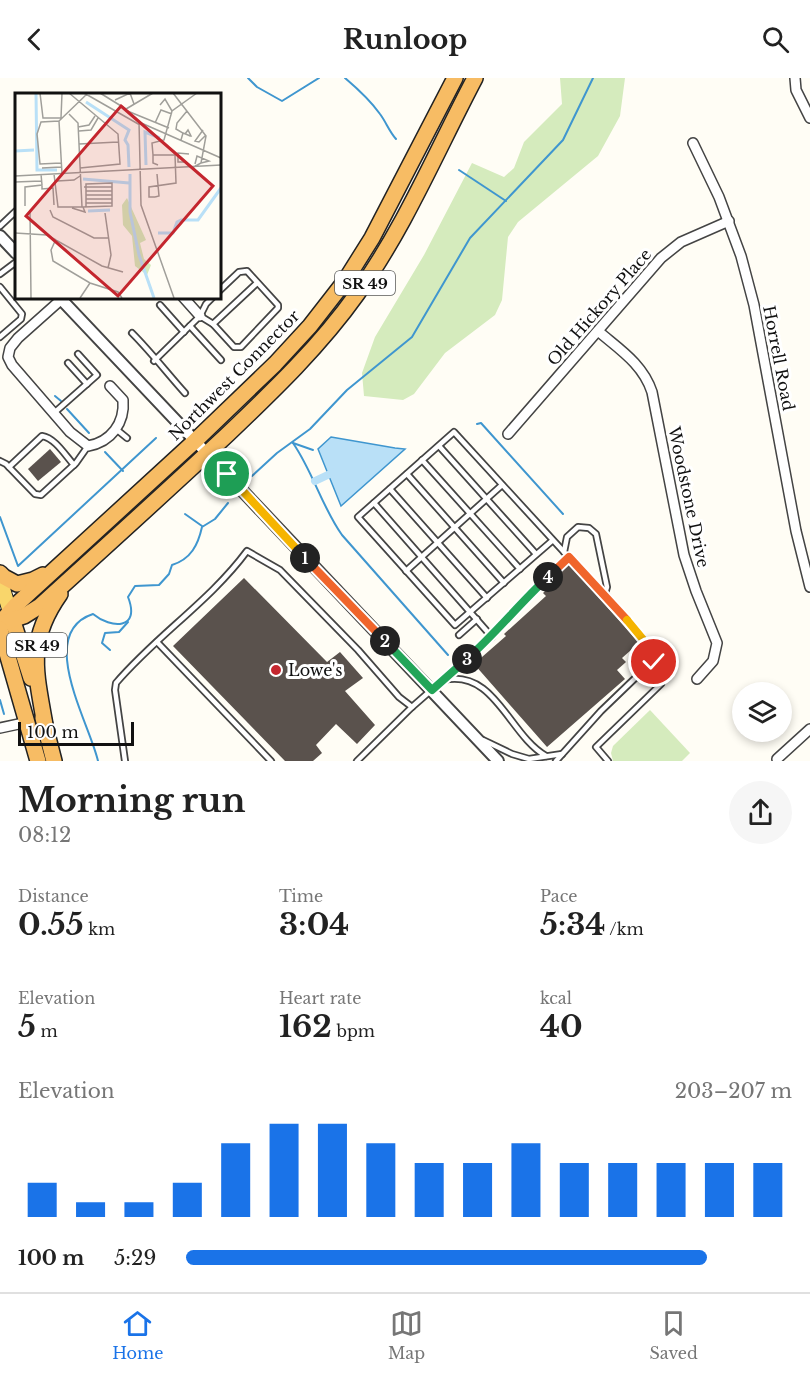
<!DOCTYPE html>
<meta charset="utf-8">
<style>
body{margin:0;font-family:"Libre Baskerville",serif;background:#f6f6f6;color:#222;height:100vh;display:flex;flex-direction:column;font-size:22px;white-space:nowrap}
*{box-sizing:border-box;margin:0}
p{font-size:20px;color:#767676}
.icon{flex:none;width:33px;height:33px;fill:none;stroke:currentColor;stroke-width:2;stroke-linecap:round;stroke-linejoin:round}
.map{position:relative;height:683px;overflow:hidden}
.drawer{display:flex;flex-direction:column;background:#fff;flex:1}
.drawer>*{flex:none}
.buttons{position:absolute;left:732px;top:604px;display:grid;gap:12px}
.buttons a{display:grid;place-items:center;width:60px;height:60px;border-radius:50%;background:#fff;box-shadow:0 3px 9px #0003;font-size:30px}
.scale{position:absolute;left:18px;bottom:15px;width:116px;box-sizing:border-box;padding-left:6px;border:3px solid #111;border-top:0;font-size:16px;line-height:21px;white-space:nowrap;color:#111;-webkit-text-stroke:4px #fff;paint-order:stroke}
.pin{position:absolute;display:grid;place-items:center;width:51px;height:51px;color:#fff;margin:-26px;border:3px solid #fff;border-radius:50%;box-shadow:0 2px 6px #0007}
.km{position:absolute;width:30px;height:30px;margin:-15px;border-radius:50%;background:#222;color:#fff;font-size:16px;line-height:30px;text-align:center}
.round{display:grid;place-items:center;flex:none;width:63px;height:63px;border-radius:32px;background:#f6f6f6}
.head{display:flex;align-items:center;justify-content:space-between;height:102px;padding:0 18px}
h1{font-size:33px;font-weight:700;line-height:45px}
.stats{display:grid;grid-template-columns:repeat(3,1fr);gap:9px;height:102px;padding:6px 18px}
.stats div{display:grid;align-content:center}
.stats b{font-size:30px;font-weight:700}
.stats small{font-size:16px;font-weight:400}
.stats p{font-size:16px}
.chart{height:168px;padding:12px 18px}
.chart p{display:flex;justify-content:space-between}
.chart svg{width:100%;height:108px;margin-top:6px;stroke:#1a73e8;stroke-width:6}
ul{padding:0 18px;list-style:none;font-size:20px}
li{display:grid;grid-template-columns:96px 72px 1fr;align-items:center;height:45px}
li i{height:15px;border-radius:8px;background:#1a73e8}
header{display:flex;justify-content:space-between;align-items:center;height:78px;padding:0 18px;background:#fff;font-size:27px;font-weight:700}
.tab-bar{display:flex;justify-content:space-around;align-items:center;height:84px;border-top:2px solid #e0e0e0;background:#fff;font-size:16px;color:#767676}
.tab-bar a{display:grid;justify-items:center;gap:3px}
.tab-bar .current{color:#1a73e8}
.map>svg:first-child{display:block}
.green{fill:#d5ebbd}
.water{fill:#b9e0f7;stroke:#3f96cf;stroke-width:1.5}
.lines{fill:none;stroke-linecap:round;stroke-linejoin:round}
.stream{stroke:#3f96cf;stroke-width:2}
.canal{stroke:#b9e0f7;stroke-width:8}
.building{fill:#5a524d}
.service-casing{stroke:#444;stroke-width:8}
.minor-casing{stroke:#444;stroke-width:12}
.tertiary-casing{stroke:#444;stroke-width:14}
.primary-casing{stroke:#222;stroke-width:16}
.trunk-casing{stroke:#222;stroke-width:18}
.service{stroke:#fff;stroke-width:4.5}
.minor{stroke:#fff;stroke-width:9}
.tertiary{stroke:#fff;stroke-width:10}
.primary{stroke:#f9d66b;stroke-width:14}
.trunk{stroke:#f7bc64;stroke-width:15}
.split-1-casing{stroke:#fff;stroke-width:12}
.split-2-casing{stroke:#fff;stroke-width:12}
.split-3-casing{stroke:#fff;stroke-width:12}
.split-4-casing{stroke:#fff;stroke-width:12}
.split-5-casing{stroke:#fff;stroke-width:12}
.split-6-casing{stroke:#fff;stroke-width:12}
.split-1{stroke:#f5b400;stroke-width:8}
.split-2{stroke:#f0652b;stroke-width:8}
.split-3{stroke:#22a559;stroke-width:8}
.split-4{stroke:#22a559;stroke-width:8}
.split-5{stroke:#f0652b;stroke-width:8}
.split-6{stroke:#f5b400;stroke-width:8}
.poi-dot{fill:#c4262e;stroke:#fff;stroke-width:2}
.labels{text-anchor:middle;dominant-baseline:central;stroke-width:6;stroke-linejoin:round;paint-order:stroke}
.shield{fill:#fff;stroke:#585858;stroke-width:1.5}
.shield-label{font-size:15px;font-weight:bold;fill:#111}
.street-label{font-size:16px;fill:#111;stroke:#fff}
.poi-label{font-size:16px;fill:#111;stroke:#fff;text-anchor:start}
.inset-river{fill:none;stroke:#b9e0f7;stroke-width:3}
.inset-road{fill:none;stroke:#a09f9a;stroke-width:1.5}
.view{fill:#c4262e;fill-opacity:0.15;stroke:#c4262e;stroke-width:3}
.inset-edge{fill:none;stroke:#111;stroke-width:3}
</style>
<header><svg class="icon" aria-label="back" viewBox="0 0 24 24"><path d="M15 5l-7 7 7 7"/></svg>Runloop<svg class="icon" aria-label="search" viewBox="0 0 24 24"><circle cx="10" cy="10" r="6"/><path d="M15 15l6 6"/></svg></header>
<div class="map">
<svg width="810" height="683" viewBox="0 0 810 683">
<rect width="100%" height="100%" fill="#fffdf5"/>
<!-- green -->
<g class="green">
<path d="M560,0H625L620,38L598,78L518,144L508,159L502,222L495,237L445,275L414,316L403,322L364,318L362,295L375,259L424,177L472,85L504,99L514,90L524,64L562,26Z"/>
<path d="M650,632L690,675L682,683H613L611,675L613,668Z"/>
</g>
<!-- water -->
<path class="water" d="M331,359L395,370L405,371L341,428L318,371Z"/>
<g class="lines">
<!-- stream -->
<g class="stream">
<path d="M248,0L257,9L282,23L319,0"/>
<path d="M345,0C358,11 370,22 380,36C386,44 389,53 396,61"/>
<path d="M459,92L506,123"/>
<path d="M55,318L61,323"/>
<path d="M67,331L89,355"/>
<path d="M477,346L481,345L563,436"/>
<path d="M293,365C313,394 322,429 342,457L448,577"/>
<path d="M293,365L313,372"/>
<path d="M105,374L123,393"/>
<path d="M252,398L277,375L310,351L347,312L412,259L470,160L563,62L593,0"/>
<path d="M185,436L202,448"/>
<path d="M0,439L18,488L156,360"/>
<path d="M110,572L102,565L105,555L119,554L128,544"/>
<path d="M0,622L4,636"/>
<path d="M98,683C90,646 35,555 93,536C111,551 141,552 128,519L135,508L159,507L169,496L172,487C191,481 198,467 202,449L215,441L228,425"/>
</g>
<!-- canal -->
<path class="canal" d="M315,403L332,395"/>
</g>
<!-- building -->
<g class="building">
<path d="M50,371L61,384L38,403L28,391Z"/>
<path d="M569,486L639,565L622,580L626,584L617,592L625,601L547,669L474,586L506,558L504,556L546,518L543,515L549,509L546,506Z"/>
<path d="M244,500L327,584L340,574L363,600L345,613L375,647L357,666L336,646L316,667L322,675L313,683H285L173,568Z"/>
</g>
<g class="lines">
<defs>
<g id="service">
<path d="M0,148L16,133"/>
<path d="M0,196L16,184"/>
<path d="M0,209L22,236L21,241L0,259"/>
<path d="M160,227L184,254"/>
<path d="M200,238L213,246L234,269H241L278,230V227L247,193L239,194L219,213"/>
<path d="M213,246L257,205"/>
<path d="M190,248L221,282"/>
<path d="M132,255C151,274 167,295 185,315"/>
<path d="M154,283L200,238L206,226L213,219"/>
<path d="M68,285L87,306"/>
<path d="M54,335L97,297L78,276"/>
<path d="M116,351L127,360"/>
<path d="M439,368L536,476"/>
<path d="M422,382L520,491"/>
<path d="M0,383L6,386L35,416L41,417L76,385L88,368"/>
<path d="M9,389L42,358C55,360 65,377 74,387"/>
<path d="M407,396L504,505"/>
<path d="M390,411L487,520"/>
<path d="M374,425L492,559"/>
<path d="M553,462L455,547L358,439L454,354L564,474"/>
<path d="M406,493L502,407"/>
<path d="M459,557L477,541"/>
<path d="M157,564L271,683"/>
<path d="M444,602C495,591 509,657 546,678"/>
<path d="M483,662L512,676L529,681L562,676"/>
<path d="M125,683L115,612L116,605C157,557 210,523 247,473L280,492L358,572L399,619L412,629"/>
<path d="M357,683L412,629L492,559L521,524L569,479"/>
<path d="M556,683L601,633L656,580L652,570L605,516L564,474L567,459L578,449L589,450L596,456L607,509L605,516"/>
<path d="M608,683L596,669L661,606"/>
</g>
<g id="minor">
<path d="M795,0L796,12L810,40"/>
<path d="M693,65L719,119L741,178L754,227L796,453L810,509"/>
<path d="M64,219L18,260L10,270L8,279L12,287L70,354L88,368C111,364 125,345 123,322L110,308"/>
<path d="M183,219L200,238"/>
<path d="M598,253C619,271 643,286 652,314L684,477L696,513L717,565L713,583L697,601"/>
<path d="M508,356L661,180L681,164L729,143"/>
<path d="M0,650L28,644"/>
<path d="M777,681L810,651"/>
</g>
<g id="tertiary">
<path d="M0,158L16,175"/>
<path d="M59,219L498,683"/>
</g>
<path id="primary" d="M0,501L10,534"/>
<g id="trunk">
<path d="M0,495L4,499L17,506L33,502L43,497"/>
<path d="M10,534L31,600"/>
<path d="M0,545L16,527L195,363L275,286L310,248L345,203L372,160L455,0"/>
<path d="M0,546L24,538L40,528C103,471 166,414 228,356C274,312 320,268 357,216C405,149 437,72 475,0"/>
<path d="M0,551L38,683"/>
<path d="M43,640L54,683"/>
<path d="M45,647C36,594 26,564 60,516"/>
</g>
</defs>
<!-- service casing -->
<use href="#service" class="service-casing"/>
<!-- minor casing -->
<use href="#minor" class="minor-casing"/>
<!-- tertiary casing -->
<use href="#tertiary" class="tertiary-casing"/>
<!-- primary casing -->
<use href="#primary" class="primary-casing"/>
<!-- trunk casing -->
<use href="#trunk" class="trunk-casing"/>
<!-- service -->
<use href="#service" class="service"/>
<!-- minor -->
<use href="#minor" class="minor"/>
<!-- tertiary -->
<use href="#tertiary" class="tertiary"/>
<!-- primary -->
<use href="#primary" class="primary"/>
<!-- trunk -->
<use href="#trunk" class="trunk"/>
</g>
<g class="lines">
<defs>
<path id="split-1" d="M227,396L305,480"/>
<path id="split-2" d="M305,480L385,563"/>
<path id="split-3" d="M385,563L432,612L467,581"/>
<path id="split-4" d="M467,581C496,555 520,525 548,499"/>
<path id="split-5" d="M548,499L569,479L627,542"/>
<path id="split-6" d="M627,542L656,577L654,584"/>
</defs>
<!-- split-1 casing -->
<use href="#split-1" class="split-1-casing"/>
<!-- split-2 casing -->
<use href="#split-2" class="split-2-casing"/>
<!-- split-3 casing -->
<use href="#split-3" class="split-3-casing"/>
<!-- split-4 casing -->
<use href="#split-4" class="split-4-casing"/>
<!-- split-5 casing -->
<use href="#split-5" class="split-5-casing"/>
<!-- split-6 casing -->
<use href="#split-6" class="split-6-casing"/>
<!-- split-1 -->
<use href="#split-1" class="split-1"/>
<!-- split-2 -->
<use href="#split-2" class="split-2"/>
<!-- split-3 -->
<use href="#split-3" class="split-3"/>
<!-- split-4 -->
<use href="#split-4" class="split-4"/>
<!-- split-5 -->
<use href="#split-5" class="split-5"/>
<!-- split-6 -->
<use href="#split-6" class="split-6"/>
</g>
<!-- markers -->
<circle class="poi-dot" cx="276" cy="592" r="6"/>
<g class="labels">
<!-- shield labels -->
<g class="shield">
<rect x="335" y="193" width="60" height="24" rx="4.5"/>
<rect x="7" y="555" width="60" height="24" rx="4.5"/>
</g>
<g class="shield-label">
<text x="365" y="205">SR 49</text>
<text x="37" y="567">SR 49</text>
</g>
<!-- street labels -->
<g class="street-label">
<text transform="translate(599 229) rotate(-49)">Old Hickory Place</text>
<text transform="translate(779 280) rotate(79)">Horrell Road</text>
<text transform="translate(234 297) rotate(-45)">Northwest Connector</text>
<text transform="translate(689 419) rotate(78)">Woodstone Drive</text>
</g>
<!-- poi labels -->
<g class="poi-label">
<text x="288" y="592">Lowe's</text>
</g>
</g>
<!-- overview -->
<g transform="translate(15 15)">
<rect width="206" height="206" fill="#fffdf5"/>
<path d="M112,105L131,147L125,150L129,166L136,172L132,182L120,173L117,143L108,132L107,112Z" fill="#d5ebbd"/>
<path class="inset-river" d="M21,0L22,77H42M71,9L114,37L110,47L113,52L114,74M0,58L19,57M131,72L130,39L145,45M115,81V119L124,162L139,205M68,86L114,90M73,118L95,117M143,140H158L162,129L166,127H183L206,95"/>
<path class="inset-road" d="M25,0L28,25H46L47,0M54,0L103,41L105,71L65,75M69,0L125,32M85,0L111,16L138,0M158,0L191,43L186,70L177,75M100,7L115,0L119,11M145,12L150,6L157,18M110,17L154,35M54,21L63,30L67,114M44,28L26,29L22,41L25,71L46,70M124,29L206,65M124,29L126,112L159,205M140,30L146,17L157,21M63,34L74,32L80,23M188,37L180,48L184,49L191,42M64,38L76,37L83,25M168,40L173,42L175,43H176L173,37L170,41M166,47L168,40L161,36L162,30L172,18M64,51L103,49M138,62L137,50L149,47L157,18L182,0M171,69H163V60L174,61M180,71L182,63L194,68L186,70M27,75L46,74M39,81L43,114H68L70,119L57,115M47,81L44,28L73,0M0,83L206,72M42,88L59,87L65,83M0,89L26,88M27,92V96L38,95L39,112M69,94H97M71,98H97M71,102H97M140,104H134V94L161,90L160,62H138V70L143,72M140,104L144,103L142,81M71,106H97M71,110H97M10,113V94L27,92L26,81M68,114L97,113V90L71,91V114M35,117L38,124L79,145H94M15,118L16,205M90,120L96,162L93,175M0,140L32,142L87,173L108,179M41,146L36,157L38,168L75,190L103,199L107,205M65,205L75,190"/>
<path class="view" d="M106,13L198,93L103,203L11,123Z"/>
<rect width="206" height="206" class="inset-edge"/>
</g>
</svg>
<div class="buttons">
<a><svg class="icon" aria-label="layers" viewBox="0 0 24 24"><path d="M12 4l9 5-9 5-9-5zM3 14l9 5 9-5"/></svg></a>
</div>
<div class="scale">100 m</div>
<div class="pin" style="left:227px;top:396px;background:#1e9e55"><svg class="icon" aria-label="arrive" viewBox="0 0 24 24"><path d="M6 21V4h12l-3 4 3 4H6"/></svg></div>
<div class="pin" style="left:654px;top:584px;background:#d93025"><svg class="icon" aria-label="check" viewBox="0 0 24 24"><path d="M5 12l5 5 9-10"/></svg></div>
<b class="km" style="left:305px;top:480px">1</b>
<b class="km" style="left:385px;top:563px">2</b>
<b class="km" style="left:467px;top:581px">3</b>
<b class="km" style="left:548px;top:499px">4</b>
</div>
<section class="drawer">
<div class="head"><div><h1>Morning run</h1><p>08:12</p></div><a class="round"><svg class="icon" aria-label="share" viewBox="0 0 24 24"><path d="M12 15V3M7 8l5-5 5 5M5 13v7h14v-7"/></svg></a></div>
<div class="stats">
<div><p>Distance</p><b>0.55<small> km</small></b></div>
<div><p>Time</p><b>3:04</b></div>
<div><p>Pace</p><b>5:34<small> /km</small></b></div>
</div>
<div class="stats">
<div><p>Elevation</p><b>5<small> m</small></b></div>
<div><p>Heart rate</p><b>162<small> bpm</small></b></div>
<div><p>kcal</p><b>40</b></div>
</div>
<div class="chart"><p><span>Elevation</span>203–207 m</p>
<svg viewBox="0 0 160 44" preserveAspectRatio="none"><path d="M5 44V30M15 44V38M25 44V38M35 44V30M45 44V14M55 44V6M65 44V6M75 44V14M85 44V22M95 44V22M105 44V14M115 44V22M125 44V22M135 44V22M145 44V22M155 44V22"/></svg>
</div>
<ul>
<li><b>100 m</b>5:29<i style="width:86%"></i></li>
</ul>
</section>
<nav class="tab-bar">
<a class="current"><svg class="icon" aria-label="home" viewBox="0 0 24 24"><path d="M3 11l9-7 9 7M6 9v11h12V9"/></svg>Home</a>
<a><svg class="icon" aria-label="map" viewBox="0 0 24 24"><path d="M3 6l6-2 6 2 6-2v14l-6 2-6-2-6 2zM9 4v14M15 6v14"/></svg>Map</a>
<a><svg class="icon" aria-label="saved" viewBox="0 0 24 24"><path d="M7 4h10v16l-5-4-5 4z"/></svg>Saved</a>
</nav>
